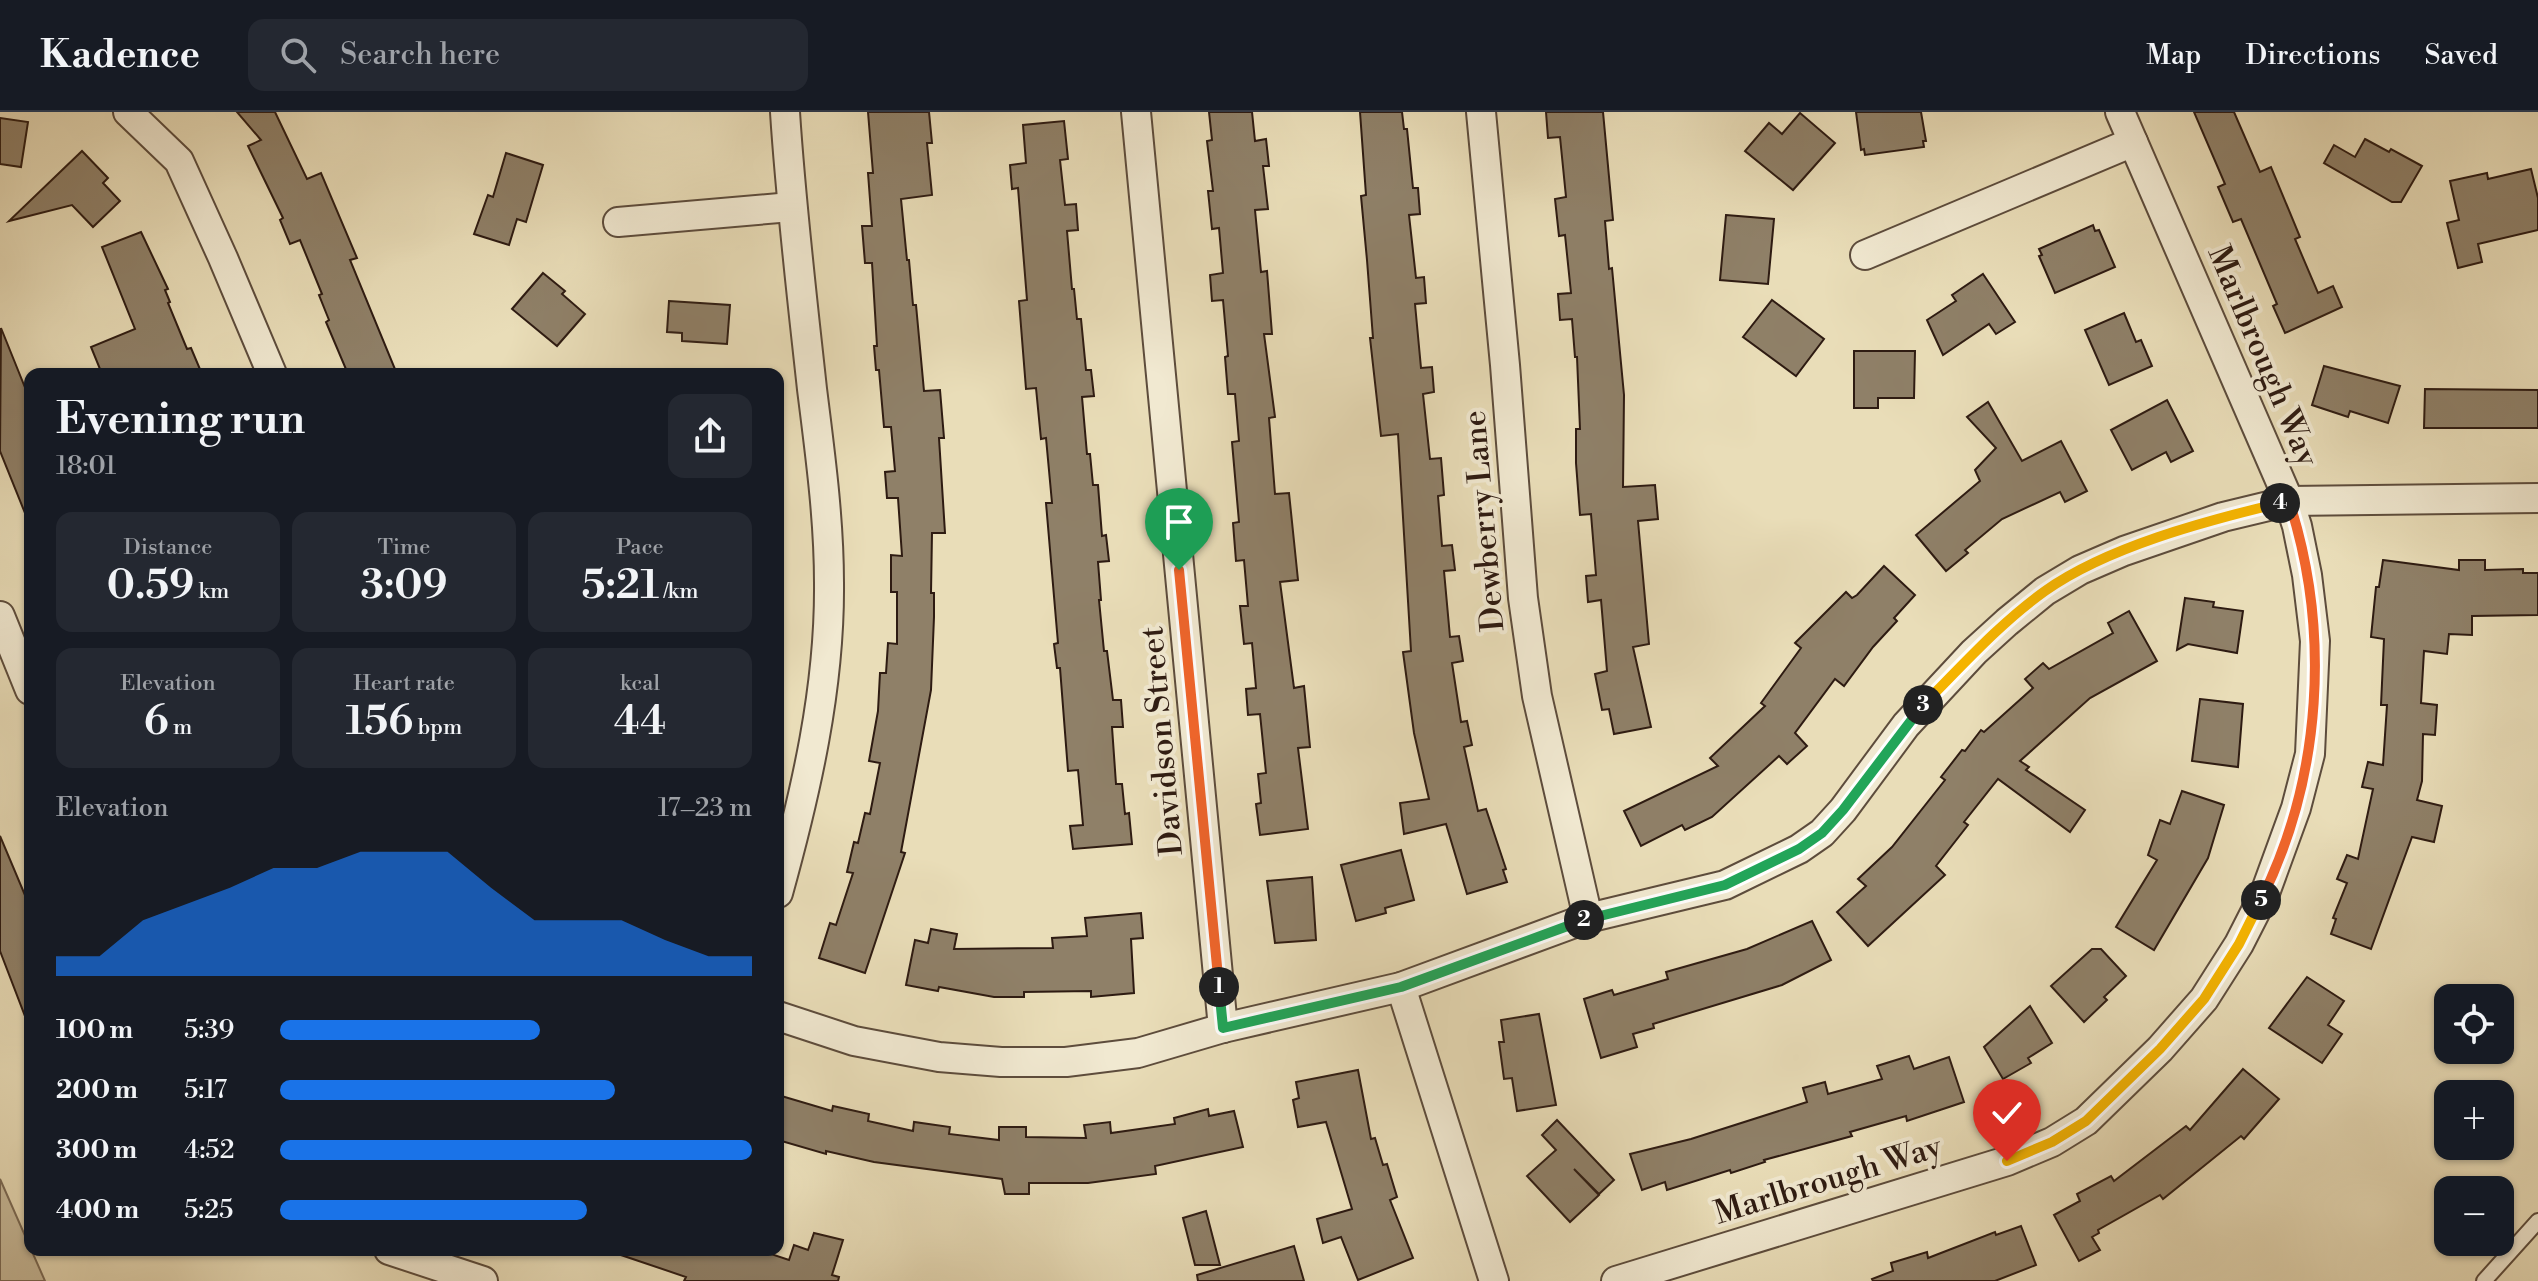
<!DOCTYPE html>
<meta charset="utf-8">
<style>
body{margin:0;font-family:"Libre Bodoni",serif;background:#242831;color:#f1f3f6;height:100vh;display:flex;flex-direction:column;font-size:30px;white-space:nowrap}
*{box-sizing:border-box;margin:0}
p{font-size:26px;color:#9ea1a6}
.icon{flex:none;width:44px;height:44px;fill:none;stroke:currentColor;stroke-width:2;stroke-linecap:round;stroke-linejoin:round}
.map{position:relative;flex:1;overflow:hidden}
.details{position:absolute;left:24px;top:256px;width:760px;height:888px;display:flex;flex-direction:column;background:#171b24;border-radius:16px;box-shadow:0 2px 6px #0004}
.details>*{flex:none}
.tools{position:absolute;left:2434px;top:872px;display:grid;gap:16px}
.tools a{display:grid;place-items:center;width:80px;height:80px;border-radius:16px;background:#171b24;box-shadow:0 2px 6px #0004;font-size:40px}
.pin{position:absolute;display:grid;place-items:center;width:68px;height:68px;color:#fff;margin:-82px -34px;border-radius:50% 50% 50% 0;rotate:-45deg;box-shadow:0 0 8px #0007}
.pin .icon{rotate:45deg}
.km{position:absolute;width:40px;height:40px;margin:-20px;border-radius:50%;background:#222;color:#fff;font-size:22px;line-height:40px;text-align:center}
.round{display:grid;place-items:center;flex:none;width:84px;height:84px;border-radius:16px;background:#242831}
.summary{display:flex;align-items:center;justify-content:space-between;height:136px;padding:0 32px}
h1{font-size:44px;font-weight:600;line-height:60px}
.metrics{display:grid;grid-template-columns:repeat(3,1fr);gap:12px;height:136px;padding:8px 32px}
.metrics div{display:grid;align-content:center;border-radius:16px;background:#242831;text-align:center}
.metrics b{font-size:40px;font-weight:600}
.metrics small{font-size:22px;font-weight:400}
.metrics p{font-size:22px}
.chart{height:224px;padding:16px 32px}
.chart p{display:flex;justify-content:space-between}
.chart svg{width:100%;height:144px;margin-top:8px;fill:#1a73e8;opacity:.7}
ul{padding:0 32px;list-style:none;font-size:26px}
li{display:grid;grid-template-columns:128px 96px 1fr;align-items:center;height:60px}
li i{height:20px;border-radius:10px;background:#1a73e8}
header{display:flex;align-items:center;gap:48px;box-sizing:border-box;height:112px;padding:0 40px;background:#171b24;border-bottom:2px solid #363941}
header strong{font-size:38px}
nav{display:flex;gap:44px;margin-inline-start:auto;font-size:28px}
.search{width:560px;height:72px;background:#242831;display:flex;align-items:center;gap:20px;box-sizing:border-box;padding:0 28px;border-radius:16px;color:#9ea1a6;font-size:30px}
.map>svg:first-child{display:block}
.green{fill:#c9bc9c;stroke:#7c6c57;stroke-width:2}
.building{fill:#8f8068;stroke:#2e1b12;stroke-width:2}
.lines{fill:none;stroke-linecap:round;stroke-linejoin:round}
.lane-casing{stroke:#5d4c3c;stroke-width:18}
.street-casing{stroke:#5d4c3c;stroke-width:32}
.lane{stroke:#f1e9d1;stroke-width:14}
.street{stroke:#f1e9d1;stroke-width:28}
.split-1-casing{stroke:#fff;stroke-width:16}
.split-2-casing{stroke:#fff;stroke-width:16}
.split-3-casing{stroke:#fff;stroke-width:16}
.split-4-casing{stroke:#fff;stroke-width:16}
.split-5-casing{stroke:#fff;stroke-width:16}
.split-6-casing{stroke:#fff;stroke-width:16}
.split-1{stroke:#f0652b;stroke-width:10}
.split-2{stroke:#22a559;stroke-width:10}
.split-3{stroke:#22a559;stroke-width:10}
.split-4{stroke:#f5b400;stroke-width:10}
.split-5{stroke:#f0652b;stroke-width:10}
.split-6{stroke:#f5b400;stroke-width:10}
.labels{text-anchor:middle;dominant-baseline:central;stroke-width:8;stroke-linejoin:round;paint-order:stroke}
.street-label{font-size:32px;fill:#2e1b12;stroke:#f1e9d1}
</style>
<header>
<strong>Kadence</strong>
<div class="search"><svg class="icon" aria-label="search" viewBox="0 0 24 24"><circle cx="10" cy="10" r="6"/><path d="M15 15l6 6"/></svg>Search here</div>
<nav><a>Map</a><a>Directions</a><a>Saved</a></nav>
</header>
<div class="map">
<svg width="2538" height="1169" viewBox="0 0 2538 1169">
<rect width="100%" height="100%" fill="#e9ddb8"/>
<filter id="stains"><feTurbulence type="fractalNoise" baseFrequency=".0025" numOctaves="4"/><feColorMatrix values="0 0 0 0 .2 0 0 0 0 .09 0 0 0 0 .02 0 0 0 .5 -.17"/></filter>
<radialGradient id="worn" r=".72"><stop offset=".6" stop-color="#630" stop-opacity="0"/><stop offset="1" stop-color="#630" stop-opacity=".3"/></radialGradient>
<!-- green -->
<path class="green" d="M0,1067L45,1169H0Z"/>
<!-- building -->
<g class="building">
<path d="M237,0H275L307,67L321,61L357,146L350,148L397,262H348L326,210L329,208L319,183L322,182L300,128L290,132L280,108L283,106L248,34L261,28Z"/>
<path d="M868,0H929L932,31H927L932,83L901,87L907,148H909L913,193H916L924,279L940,278L944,326H939L945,421H932L931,481H934V505L931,578L901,740L905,741L865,861L819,846L830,811L836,813L853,761L847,760L854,730L858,731L865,701L870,702L880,651L869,649L878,599L880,561H886L888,531L897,532V480H891V443L902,444L898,386H887L885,360L895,359L891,315H884L879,258H876L874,234H877L872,151H865L862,114H872L868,61H873Z"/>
<path d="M1209,0H1252L1255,29L1266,27L1269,54H1263L1268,97L1255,98L1261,160L1267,159L1272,222H1264L1275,305L1269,306L1275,382L1289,381L1298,468L1280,470L1294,576L1304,574L1310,635L1298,636L1308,717L1260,723L1256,692L1261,691L1258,662L1266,661L1260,602L1248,603L1246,577L1256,576L1252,531L1244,532L1240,494H1248L1244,448L1236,449L1233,411L1239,410L1232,330L1239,329L1235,282H1228L1225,245L1228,244L1223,188L1212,189L1210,163L1223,161L1219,116L1212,117L1208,79H1213L1207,29L1212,28Z"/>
<path d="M1360,0H1402L1404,17H1407L1413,76H1418L1420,102L1409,103L1416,166L1424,165L1426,191L1415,192L1421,256L1432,255L1434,280L1423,282L1430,347L1441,346L1444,383L1438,384L1442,434L1452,433L1455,458L1444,459L1450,525L1459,524L1463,549L1452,551L1461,610L1467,609L1472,633L1464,635L1478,699L1486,697L1506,757L1503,758L1507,770L1467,782L1446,712L1404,722L1400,691L1429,687L1414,621L1403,540L1411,539L1398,322L1381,324L1370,226H1373L1367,148L1361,84L1366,83Z"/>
<path d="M1546,0H1603L1613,108L1605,109L1609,157L1612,156L1624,283L1623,375L1655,373L1658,407L1638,409L1649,532L1633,535L1651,615L1614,622L1609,597L1602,598L1595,562L1607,559L1601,488L1588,490L1586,464L1596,463L1591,402L1580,403L1576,351V317H1580L1577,245H1575L1572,207L1560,208L1558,182L1571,181L1565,123L1559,124L1555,87L1566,85L1560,25L1548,26Z"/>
<path d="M1856,0H1921L1926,29H1923L1924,35L1865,43L1864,37L1861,38Z"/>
<path d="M2194,0H2234L2260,60L2271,55L2300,125L2295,127L2318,181L2333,174L2342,195L2285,221L2273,194L2277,192L2241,107L2233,110L2218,75L2225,72Z"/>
<path d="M1800,1L1835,31L1793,78L1745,39L1769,11L1782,22Z"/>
<path d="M0,6L28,10L21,55L0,52Z"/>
<path d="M1064,9L1068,47L1060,48L1065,93L1076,92L1078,118L1067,119L1072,177H1074L1077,207H1081L1086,258H1091L1094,284L1082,285L1087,342H1090L1093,373H1098L1102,424L1106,423L1109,449L1098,450L1101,488H1099L1104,539H1107L1113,588H1121L1123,615H1112L1116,672H1122L1125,702L1129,701L1132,732L1073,737L1070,714L1083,713L1078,658L1068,659L1060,556H1057L1054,532L1058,531L1046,391H1052L1046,326L1041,327L1036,276L1026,277L1019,189L1027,188L1018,76L1012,77L1010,53L1026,51L1023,13Z"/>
<path d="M2365,27L2389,40L2391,37L2422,54L2401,90H2392L2324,51L2334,33L2355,45Z"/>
<path d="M82,39L108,66L103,71L120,89L93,115L72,93L9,109Z"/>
<path d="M506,41L543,53L526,110L517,107L509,133L474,122L488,83L493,85Z"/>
<path d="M2531,57L2538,86V118L2478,132L2482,150L2458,156L2447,111L2459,108L2450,69L2487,61L2488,67Z"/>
<path d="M1726,103L1774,107L1768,172L1720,168Z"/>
<path d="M2093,113L2095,119L2099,118L2115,155L2055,181L2039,144L2042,143L2039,137Z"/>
<path d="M141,120L168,177L165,178L170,190L168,191L187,237L191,236L202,262H102L91,235L135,217L102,135Z"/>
<path d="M543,161L565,179L562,182L585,202L557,234L512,197Z"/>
<path d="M1983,162L2015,210L1996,222L1989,212L1943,243L1927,208L1956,189L1952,183Z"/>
<path d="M1772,188L1824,227L1796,264L1743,225Z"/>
<path d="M669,189L730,193L727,232L682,229V221L667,220Z"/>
<path d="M2124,201L2136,230L2141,228L2152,254L2109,273L2085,218Z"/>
<path d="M1,216L30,288L29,411L0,339Z"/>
<path d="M1854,239H1915L1914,286H1878V296H1854Z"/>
<path d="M2324,254L2400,274L2388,311L2350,299L2348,305L2312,293Z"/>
<path d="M2425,277L2538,278V316H2424Z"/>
<path d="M2167,288L2193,339L2171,350L2166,340L2132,358L2111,318Z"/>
<path d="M1988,290L2022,349L2061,329L2087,379L2065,390L2060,380L2002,407L1965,438L1968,441L1946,459L1916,423L1980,369L1975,358L1996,336L1967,305Z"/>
<path d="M2383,448L2459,458V448H2485V458L2523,457V461H2538V503L2472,504V523L2449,522L2447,542L2424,539L2421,591L2437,593L2435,623L2423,622L2422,669L2417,688L2442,694L2434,730L2412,725L2371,837L2331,822L2336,807L2333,806L2347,771L2337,767L2347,743L2358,747L2373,677L2362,675L2368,650L2383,653L2387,593H2381L2384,527L2371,525L2376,475H2379Z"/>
<path d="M1884,454L1915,483L1894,506L1897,509L1873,535L1844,574L1835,567L1795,621L1807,634L1787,652L1779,644L1712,705L1685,718L1682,713L1641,734L1624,699L1718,654L1710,646L1765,594L1761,591L1801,536L1795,531L1846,480L1852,486L1857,483Z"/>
<path d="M2185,486L2214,490L2213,495L2243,499L2237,541L2188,532L2177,538Z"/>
<path d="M2129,499L2157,549L2090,586L2020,649L2029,655L2026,658L2085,698L2070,720L1998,667L1964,710L1968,713L1936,754L1945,763L1868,834L1837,800L1866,774L1858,767L1892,735L1945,668L1941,665L1962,638L1965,639L1981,618L1984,620L2033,576L2025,567L2043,551L2049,557L2113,521L2108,511Z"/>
<path d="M2200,587L2243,592L2238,655L2192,649Z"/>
<path d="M2182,679L2224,693L2208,746L2154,838L2116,815L2157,748L2148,743L2160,708L2170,712Z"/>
<path d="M0,724L30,795L28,912L0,839Z"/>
<path d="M1401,738L1414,788L1385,796L1386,801L1356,809L1341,753Z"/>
<path d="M1312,765L1316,828L1275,831L1267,769Z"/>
<path d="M1141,801L1143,826L1131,827L1134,881L1091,885V879L1024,880V885H994L939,875L938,879L906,873L915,828L928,831L931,817L957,822L954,837L1053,836L1052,826L1087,824L1085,806Z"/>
<path d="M1812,809L1831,848L1782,873L1653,912L1654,916L1633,922L1637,935L1601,946L1584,887L1612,878L1614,883L1668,867L1666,860L1747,837Z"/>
<path d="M2092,837H2101L2126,864L2104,885L2107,888L2084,910L2051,874Z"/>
<path d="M2307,865L2344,889L2328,913L2342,922L2322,951L2269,916Z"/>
<path d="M2030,894L2052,931L2028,946L2031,951L2003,967L1984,935Z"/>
<path d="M1539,902L1556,993L1517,999L1512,966L1504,967L1499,930H1504L1501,908Z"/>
<path d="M1909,944L1914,957L1949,945L1964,990L1907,1009L1906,1004L1850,1020L1852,1024L1764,1048L1765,1050L1731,1061L1730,1058L1667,1078L1665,1070L1642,1078L1630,1042L1691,1027L1807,990L1803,976L1825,970L1828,982L1882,967L1877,954Z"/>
<path d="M2243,957L2279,987L2244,1027L2241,1024L2163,1087L2160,1083L2098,1118L2099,1121L2092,1125L2100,1138L2079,1149L2054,1103L2080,1089L2077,1082L2111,1064L2114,1069L2186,1014L2190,1018Z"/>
<path d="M1358,958L1371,1027L1375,1026L1383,1053L1387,1052L1397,1085L1390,1088L1413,1146L1358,1168L1341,1125L1323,1131L1317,1107L1352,1097L1326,1010L1298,1015L1293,988L1299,986L1296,970Z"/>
<path d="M778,983L832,999L833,994L869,1002L868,1009L913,1019L914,1010L950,1015L949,1022L999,1028V1015H1026V1025L1086,1026L1084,1013L1110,1010L1111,1021L1175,1012L1174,1006L1208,997L1209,1004L1234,999L1243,1035L1155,1054L1156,1062L1088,1071H1029V1082H1005L1002,1067L874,1050L826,1039V1042L778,1028Z"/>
<path d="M1557,1008L1614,1068L1599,1082L1574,1057L1599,1083L1570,1110L1527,1064L1556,1038L1542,1023Z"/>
<path d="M1206,1099L1220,1153H1195L1183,1106Z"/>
<path d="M2021,1114L2036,1153L1995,1169H1873L1872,1167L1893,1159L1891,1151L1927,1140L1928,1146L1995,1120L1996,1123Z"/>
<path d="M814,1121L843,1128L832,1163L839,1165L838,1169H684L686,1165L618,1142L619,1138H759L789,1148L794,1133L808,1138Z"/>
<path d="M1294,1134L1304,1169H1198L1197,1163Z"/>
</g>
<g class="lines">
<defs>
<path id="lane" d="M2484,1169L2538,1109"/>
<g id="street">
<path d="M128,0L179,49L223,146L272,262"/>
<path d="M1136,0L1223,916"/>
<path d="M1481,0L1505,253L1523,486L1537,584L1588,806"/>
<path d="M618,110L791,95"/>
<path d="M1865,143L2133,30"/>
<path d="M0,504L30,578"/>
<path d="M778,781C806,680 830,576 829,471C829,406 820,341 812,277C802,185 791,93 785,0"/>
<path d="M1401,875L1494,1169"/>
<path d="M778,904L854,929L939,945L1001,950H1066L1138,941L1223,916L1401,875L1588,806L1725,773L1799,737L1822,721L1843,698L1906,613L1974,540L2007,510L2045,479L2080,458L2124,439L2223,405L2289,389L2538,386"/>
<path d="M389,1138L483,1169"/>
<path d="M1616,1169L2007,1049L2052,1030L2086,1009L2160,937L2204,887L2239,832L2265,781L2296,696L2310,642L2315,529L2307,463L2297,414L2289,389L2120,0"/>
</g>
</defs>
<!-- lane casing -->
<use href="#lane" class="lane-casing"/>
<!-- street casing -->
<use href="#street" class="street-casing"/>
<!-- lane -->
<use href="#lane" class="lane"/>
<!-- street -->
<use href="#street" class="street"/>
</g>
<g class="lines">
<defs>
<path id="split-1" d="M1179,458L1219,875"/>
<path id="split-2" d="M1219,875L1223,916L1401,875L1584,808"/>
<path id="split-3" d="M1584,808L1725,773L1799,737L1822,721L1843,698L1923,593"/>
<path id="split-4" d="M1923,593C1962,554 1999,512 2045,479C2107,435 2205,409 2280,391"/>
<path id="split-5" d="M2261,788C2322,665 2331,519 2289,389L2280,391"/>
<path id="split-6" d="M2007,1049L2052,1030L2086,1009L2160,937L2204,887L2239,832L2261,788"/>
</defs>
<!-- split-1 casing -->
<use href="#split-1" class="split-1-casing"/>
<!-- split-2 casing -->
<use href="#split-2" class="split-2-casing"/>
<!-- split-3 casing -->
<use href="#split-3" class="split-3-casing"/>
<!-- split-4 casing -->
<use href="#split-4" class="split-4-casing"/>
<!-- split-5 casing -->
<use href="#split-5" class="split-5-casing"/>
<!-- split-6 casing -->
<use href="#split-6" class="split-6-casing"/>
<!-- split-1 -->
<use href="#split-1" class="split-1"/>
<!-- split-2 -->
<use href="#split-2" class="split-2"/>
<!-- split-3 -->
<use href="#split-3" class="split-3"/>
<!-- split-4 -->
<use href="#split-4" class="split-4"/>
<!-- split-5 -->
<use href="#split-5" class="split-5"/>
<!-- split-6 -->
<use href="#split-6" class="split-6"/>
</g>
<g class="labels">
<!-- street labels -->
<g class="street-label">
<text transform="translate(2263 244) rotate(67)">Marlbrough Way</text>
<text transform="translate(1484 409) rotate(-95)">Dewberry Lane</text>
<text transform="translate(1162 629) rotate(-95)">Davidson Street</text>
<text transform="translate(1828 1068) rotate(-17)">Marlbrough Way</text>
</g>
</g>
<rect width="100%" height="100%" filter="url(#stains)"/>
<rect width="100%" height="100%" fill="url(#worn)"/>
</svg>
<div class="tools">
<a><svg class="icon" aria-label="locate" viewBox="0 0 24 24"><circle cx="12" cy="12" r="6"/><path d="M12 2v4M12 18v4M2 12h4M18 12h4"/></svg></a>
<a>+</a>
<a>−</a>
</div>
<div class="pin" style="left:1179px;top:458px;background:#1e9e55"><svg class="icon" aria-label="arrive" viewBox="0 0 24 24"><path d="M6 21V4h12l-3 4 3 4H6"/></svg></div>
<div class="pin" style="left:2007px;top:1049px;background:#d93025"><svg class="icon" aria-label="check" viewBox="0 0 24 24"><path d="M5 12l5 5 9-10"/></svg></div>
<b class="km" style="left:1219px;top:875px">1</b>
<b class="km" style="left:1584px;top:808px">2</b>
<b class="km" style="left:1923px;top:593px">3</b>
<b class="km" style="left:2280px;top:391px">4</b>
<b class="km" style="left:2261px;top:788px">5</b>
<section class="details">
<div class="summary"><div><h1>Evening run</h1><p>18:01</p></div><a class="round"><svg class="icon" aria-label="share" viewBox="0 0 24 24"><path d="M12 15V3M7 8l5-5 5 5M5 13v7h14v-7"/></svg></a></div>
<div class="metrics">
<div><p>Distance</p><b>0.59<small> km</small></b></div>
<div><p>Time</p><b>3:09</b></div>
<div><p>Pace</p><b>5:21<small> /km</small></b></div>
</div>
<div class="metrics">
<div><p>Elevation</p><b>6<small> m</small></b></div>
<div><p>Heart rate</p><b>156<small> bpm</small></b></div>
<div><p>kcal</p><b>44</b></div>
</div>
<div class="chart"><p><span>Elevation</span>17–23 m</p>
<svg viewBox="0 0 160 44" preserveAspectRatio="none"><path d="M0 44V38L10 38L20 27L30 22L40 17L50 11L60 11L70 6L80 6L90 6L100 17L110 27L120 27L130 27L140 33L150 38L160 38V44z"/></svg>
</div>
<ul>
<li><b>100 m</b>5:39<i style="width:55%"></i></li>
<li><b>200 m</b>5:17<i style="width:71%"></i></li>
<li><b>300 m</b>4:52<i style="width:100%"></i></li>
<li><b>400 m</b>5:25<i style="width:65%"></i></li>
</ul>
</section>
</div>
